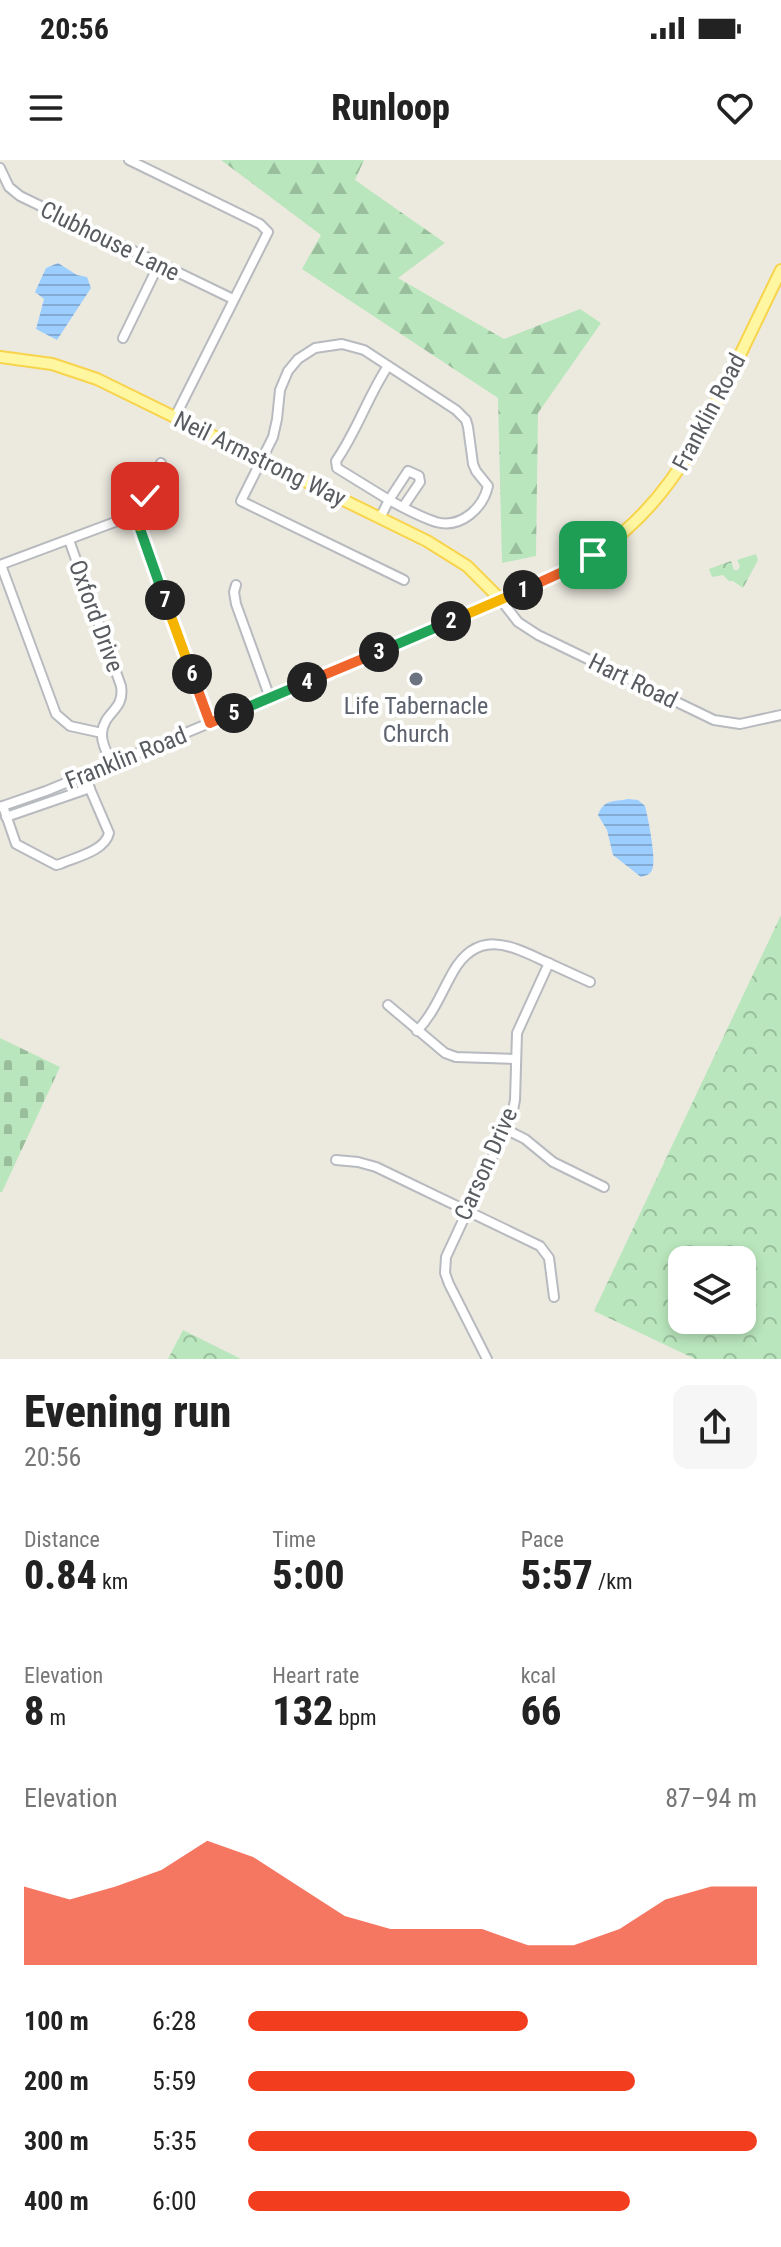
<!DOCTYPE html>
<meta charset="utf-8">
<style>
body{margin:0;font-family:"Roboto Condensed",sans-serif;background:#f6f6f6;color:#222;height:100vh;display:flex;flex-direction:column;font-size:30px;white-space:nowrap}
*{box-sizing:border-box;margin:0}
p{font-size:26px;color:#767676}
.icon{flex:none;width:44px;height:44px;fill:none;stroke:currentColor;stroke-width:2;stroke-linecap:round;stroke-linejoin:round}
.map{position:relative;height:1199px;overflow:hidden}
.panel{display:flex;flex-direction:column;background:#fff;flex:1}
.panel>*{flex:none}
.controls{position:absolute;left:668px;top:1086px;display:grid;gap:16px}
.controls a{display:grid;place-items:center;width:88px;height:88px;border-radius:16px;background:#fff;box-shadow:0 4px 12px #0003;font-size:40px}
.pin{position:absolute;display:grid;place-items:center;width:68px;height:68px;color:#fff;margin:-34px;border-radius:16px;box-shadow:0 4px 12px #0006}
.km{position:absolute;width:40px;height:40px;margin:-20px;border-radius:50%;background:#222;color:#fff;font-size:22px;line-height:40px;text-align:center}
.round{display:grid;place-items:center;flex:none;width:84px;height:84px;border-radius:16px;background:#f6f6f6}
.overview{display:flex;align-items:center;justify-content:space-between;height:136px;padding:0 24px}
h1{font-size:44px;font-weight:800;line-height:60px}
.metrics{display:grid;grid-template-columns:repeat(3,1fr);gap:12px;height:136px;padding:8px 24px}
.metrics div{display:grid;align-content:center}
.metrics b{font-size:40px;font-weight:800}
.metrics small{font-size:22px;font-weight:400}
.metrics p{font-size:22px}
.chart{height:224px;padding:16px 24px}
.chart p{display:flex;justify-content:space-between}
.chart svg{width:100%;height:144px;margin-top:8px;fill:#f23d1f;opacity:.7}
ul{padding:0 24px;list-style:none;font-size:26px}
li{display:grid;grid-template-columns:128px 96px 1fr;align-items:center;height:60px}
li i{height:20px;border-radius:10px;background:#f23d1f}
.status{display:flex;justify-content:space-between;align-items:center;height:56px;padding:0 40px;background:#fff;direction:ltr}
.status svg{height:22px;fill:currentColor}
header{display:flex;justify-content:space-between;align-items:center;height:104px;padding:0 24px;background:#fff;font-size:36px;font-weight:800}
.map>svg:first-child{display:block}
.forest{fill:url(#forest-firs)}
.cemetery{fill:url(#cemetery-stones)}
.park{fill:url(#park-crowns);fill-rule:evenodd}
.water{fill:url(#water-rules)}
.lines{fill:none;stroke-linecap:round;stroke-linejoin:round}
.minor-casing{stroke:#b7babf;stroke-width:12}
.major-casing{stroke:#f8d34c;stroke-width:14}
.minor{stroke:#fff;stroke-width:8}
.major{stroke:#fff6a1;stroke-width:10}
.split-1-casing{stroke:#fff;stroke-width:16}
.split-2-casing{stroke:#fff;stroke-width:16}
.split-3-casing{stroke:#fff;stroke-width:16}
.split-4-casing{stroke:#fff;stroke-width:16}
.split-5-casing{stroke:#fff;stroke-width:16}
.split-6-casing{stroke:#fff;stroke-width:16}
.split-7-casing{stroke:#fff;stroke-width:16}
.split-8-casing{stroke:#fff;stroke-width:16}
.split-9-casing{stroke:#fff;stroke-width:16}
.split-1{stroke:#f0652b;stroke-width:10}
.split-2{stroke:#f5b400;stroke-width:10}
.split-3{stroke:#22a559;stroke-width:10}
.split-4{stroke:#f0652b;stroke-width:10}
.split-5{stroke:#22a559;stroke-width:10}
.split-6{stroke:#f0652b;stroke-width:10}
.split-7{stroke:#f5b400;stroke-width:10}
.split-8{stroke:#22a559;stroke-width:10}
.split-9{stroke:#f5b400;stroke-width:10}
.worship-dot{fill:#6b7280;stroke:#fff;stroke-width:3}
.labels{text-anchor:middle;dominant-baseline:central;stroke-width:8;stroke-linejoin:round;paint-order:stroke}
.street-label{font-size:24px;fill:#585c61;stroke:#fff}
.worship-label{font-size:24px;fill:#5b616d;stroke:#fff}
</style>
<div class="status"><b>20:56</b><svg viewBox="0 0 49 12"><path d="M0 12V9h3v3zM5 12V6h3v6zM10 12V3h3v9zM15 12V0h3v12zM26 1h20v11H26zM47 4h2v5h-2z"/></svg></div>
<header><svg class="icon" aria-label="menu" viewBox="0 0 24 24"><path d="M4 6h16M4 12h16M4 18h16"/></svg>Runloop<svg class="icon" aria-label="heart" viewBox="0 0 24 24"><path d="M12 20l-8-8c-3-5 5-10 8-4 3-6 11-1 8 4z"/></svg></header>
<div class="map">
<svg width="781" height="1199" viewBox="0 0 781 1199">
<defs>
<pattern id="forest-firs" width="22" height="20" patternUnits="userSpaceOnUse" patternTransform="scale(2)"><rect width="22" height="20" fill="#b9e6bc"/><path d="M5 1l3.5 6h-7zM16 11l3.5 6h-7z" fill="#99be9c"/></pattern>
<pattern id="cemetery-stones" width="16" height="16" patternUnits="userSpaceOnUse" patternTransform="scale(2)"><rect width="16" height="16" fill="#b9e6bc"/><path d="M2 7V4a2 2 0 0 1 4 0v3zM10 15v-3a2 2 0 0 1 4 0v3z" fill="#99be9c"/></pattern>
<pattern id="park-crowns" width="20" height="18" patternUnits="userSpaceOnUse" patternTransform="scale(2)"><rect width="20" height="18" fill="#b9e6bc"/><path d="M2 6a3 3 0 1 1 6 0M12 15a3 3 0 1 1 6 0" fill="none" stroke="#99be9c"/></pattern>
<pattern id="water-rules" width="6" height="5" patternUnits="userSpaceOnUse" patternTransform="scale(2)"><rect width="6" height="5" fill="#9cceff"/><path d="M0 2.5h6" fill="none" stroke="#82aad2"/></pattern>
</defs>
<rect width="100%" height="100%" fill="#eceadf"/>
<!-- forest -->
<path class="forest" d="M221,0H364L355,20L445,83L398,118L504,179L580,149L601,163L538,253L536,396L502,403L498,238L302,109L321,75Z"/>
<!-- cemetery -->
<path class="cemetery" d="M0,878L60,907L2,1032H0Z"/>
<!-- park -->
<g class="park">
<path d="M756,394L758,400L743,428L733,421H729L723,415L712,417L709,409L731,401L734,410H738L740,406L737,400Z"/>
<path d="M781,755V1199H695L594,1151ZM682,1100H742V1160H682Z"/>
<path d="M183,1170L241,1199H168Z"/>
</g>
<!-- water -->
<g class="water">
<path d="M58,103L77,115L87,117L91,128L57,180L36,169L44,139L35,132L46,108Z"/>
<path d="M628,639L638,640L645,646C648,657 657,702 652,710C649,715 647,715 641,717L613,695L607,670L598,655C604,639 613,642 628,639Z"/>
</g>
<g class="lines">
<defs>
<g id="minor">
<path d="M129,0L260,64L268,72L175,257"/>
<path d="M0,8L9,27L20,36L233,139"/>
<path d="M123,178L159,104"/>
<path d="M388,206C368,236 357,271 336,301L337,308L389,340L408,311L419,316L420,322L403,347"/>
<path d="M133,352L210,563"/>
<path d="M380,358L389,340C404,348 420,357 436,362C461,369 483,348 488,326L476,311L473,304L468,267L466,260L456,250L364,190L342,184L315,188L298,199L288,211L280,230L277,259L273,277L241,341L404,420"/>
<path d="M69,380L121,526C125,551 104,551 102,573C101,583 108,595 112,604"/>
<path d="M0,405L123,359L139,346L161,303"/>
<path d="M1,405L56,554L70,566L102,573"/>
<path d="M236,425L234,432L236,444L270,538"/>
<path d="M3,646L16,684L56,705L60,704C76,697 105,691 109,673L84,615"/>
<path d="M0,647L46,631L112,604L501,440L518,462L538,475L714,560L740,564L781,555"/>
<path d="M6,657L90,628"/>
<path d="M388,845L445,893L456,897L515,899"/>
<path d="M417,871C434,853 441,833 453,812C477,770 509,784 544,801C559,808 575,815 590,822"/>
<path d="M505,969L525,979L553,1002L604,1027"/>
<path d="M336,1000L358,1002L376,1007L540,1086L549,1098L554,1137"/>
<path d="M487,1199L449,1124L445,1113L446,1097L512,955L515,940L517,873L549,803"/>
</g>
<path id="major" d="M0,197L52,204L97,219L427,381L467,406L501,440C533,426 566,413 595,394C661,349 690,295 725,226C744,187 762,149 781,110"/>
</defs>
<!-- minor casing -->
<use href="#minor" class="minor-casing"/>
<!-- major casing -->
<use href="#major" class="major-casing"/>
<!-- minor -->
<use href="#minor" class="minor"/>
<!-- major -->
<use href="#major" class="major"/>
</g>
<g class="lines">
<defs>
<path id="split-1" d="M523,430L569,409L593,395"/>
<path id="split-2" d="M451,461L523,430"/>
<path id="split-3" d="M379,492L451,461"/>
<path id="split-4" d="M307,522L379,492"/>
<path id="split-5" d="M234,553L307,522"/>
<path id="split-6" d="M192,514L210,563L234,553"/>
<path id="split-7" d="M165,440L192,514"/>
<path id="split-8" d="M139,366L165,440"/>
<path id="split-9" d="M139,366L133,352L145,336"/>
</defs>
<!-- split-1 casing -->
<use href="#split-1" class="split-1-casing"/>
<!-- split-2 casing -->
<use href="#split-2" class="split-2-casing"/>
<!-- split-3 casing -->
<use href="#split-3" class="split-3-casing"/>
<!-- split-4 casing -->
<use href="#split-4" class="split-4-casing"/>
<!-- split-5 casing -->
<use href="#split-5" class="split-5-casing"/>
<!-- split-6 casing -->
<use href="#split-6" class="split-6-casing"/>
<!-- split-7 casing -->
<use href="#split-7" class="split-7-casing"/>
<!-- split-8 casing -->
<use href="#split-8" class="split-8-casing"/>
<!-- split-9 casing -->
<use href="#split-9" class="split-9-casing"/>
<!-- split-1 -->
<use href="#split-1" class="split-1"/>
<!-- split-2 -->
<use href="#split-2" class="split-2"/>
<!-- split-3 -->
<use href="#split-3" class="split-3"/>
<!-- split-4 -->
<use href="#split-4" class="split-4"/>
<!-- split-5 -->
<use href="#split-5" class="split-5"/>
<!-- split-6 -->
<use href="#split-6" class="split-6"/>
<!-- split-7 -->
<use href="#split-7" class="split-7"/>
<!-- split-8 -->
<use href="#split-8" class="split-8"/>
<!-- split-9 -->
<use href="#split-9" class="split-9"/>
</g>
<!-- markers -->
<circle class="worship-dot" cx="416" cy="519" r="8"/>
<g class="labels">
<!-- street labels -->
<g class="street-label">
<text transform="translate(110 81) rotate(26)">Clubhouse Lane</text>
<text transform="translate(709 252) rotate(-62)">Franklin Road</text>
<text transform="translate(260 299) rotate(26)">Neil Armstrong Way</text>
<text transform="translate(96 456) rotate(70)">Oxford Drive</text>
<text transform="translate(633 521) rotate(26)">Hart Road</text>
<text transform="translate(126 598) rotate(-22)">Franklin Road</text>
<text transform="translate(486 1004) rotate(-66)">Carson Drive</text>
</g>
<!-- worship labels -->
<g class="worship-label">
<text x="416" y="546">Life Tabernacle<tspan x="416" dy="28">Church</tspan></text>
</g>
</g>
</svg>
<div class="controls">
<a><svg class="icon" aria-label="layers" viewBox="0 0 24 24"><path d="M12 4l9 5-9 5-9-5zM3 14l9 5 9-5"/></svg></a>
</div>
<div class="pin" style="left:593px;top:395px;background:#1e9e55"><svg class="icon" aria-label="arrive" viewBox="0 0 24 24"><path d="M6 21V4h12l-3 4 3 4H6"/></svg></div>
<div class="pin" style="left:145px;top:336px;background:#d93025"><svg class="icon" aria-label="check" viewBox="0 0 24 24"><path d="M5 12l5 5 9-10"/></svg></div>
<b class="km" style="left:523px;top:430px">1</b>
<b class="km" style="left:451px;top:461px">2</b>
<b class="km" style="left:379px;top:492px">3</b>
<b class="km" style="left:307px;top:522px">4</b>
<b class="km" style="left:234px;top:553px">5</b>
<b class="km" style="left:192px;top:514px">6</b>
<b class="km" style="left:165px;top:440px">7</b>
</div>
<section class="panel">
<div class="overview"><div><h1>Evening run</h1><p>20:56</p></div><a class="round"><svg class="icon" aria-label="share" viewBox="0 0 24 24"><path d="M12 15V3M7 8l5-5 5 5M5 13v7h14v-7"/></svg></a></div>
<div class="metrics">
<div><p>Distance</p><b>0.84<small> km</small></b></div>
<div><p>Time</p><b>5:00</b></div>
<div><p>Pace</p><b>5:57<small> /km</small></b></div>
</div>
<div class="metrics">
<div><p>Elevation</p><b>8<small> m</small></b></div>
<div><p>Heart rate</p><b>132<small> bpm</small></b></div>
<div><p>kcal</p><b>66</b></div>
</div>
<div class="chart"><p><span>Elevation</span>87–94 m</p>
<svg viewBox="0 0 160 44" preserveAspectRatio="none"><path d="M0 44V20L10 24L20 20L30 15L40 6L50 11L60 20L70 29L80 33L90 33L100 33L110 38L120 38L130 33L140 24L150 20L160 20V44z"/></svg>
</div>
<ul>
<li><b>100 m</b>6:28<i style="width:55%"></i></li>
<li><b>200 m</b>5:59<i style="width:76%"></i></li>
<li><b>300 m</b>5:35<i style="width:100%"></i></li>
<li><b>400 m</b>6:00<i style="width:75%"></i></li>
</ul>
</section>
